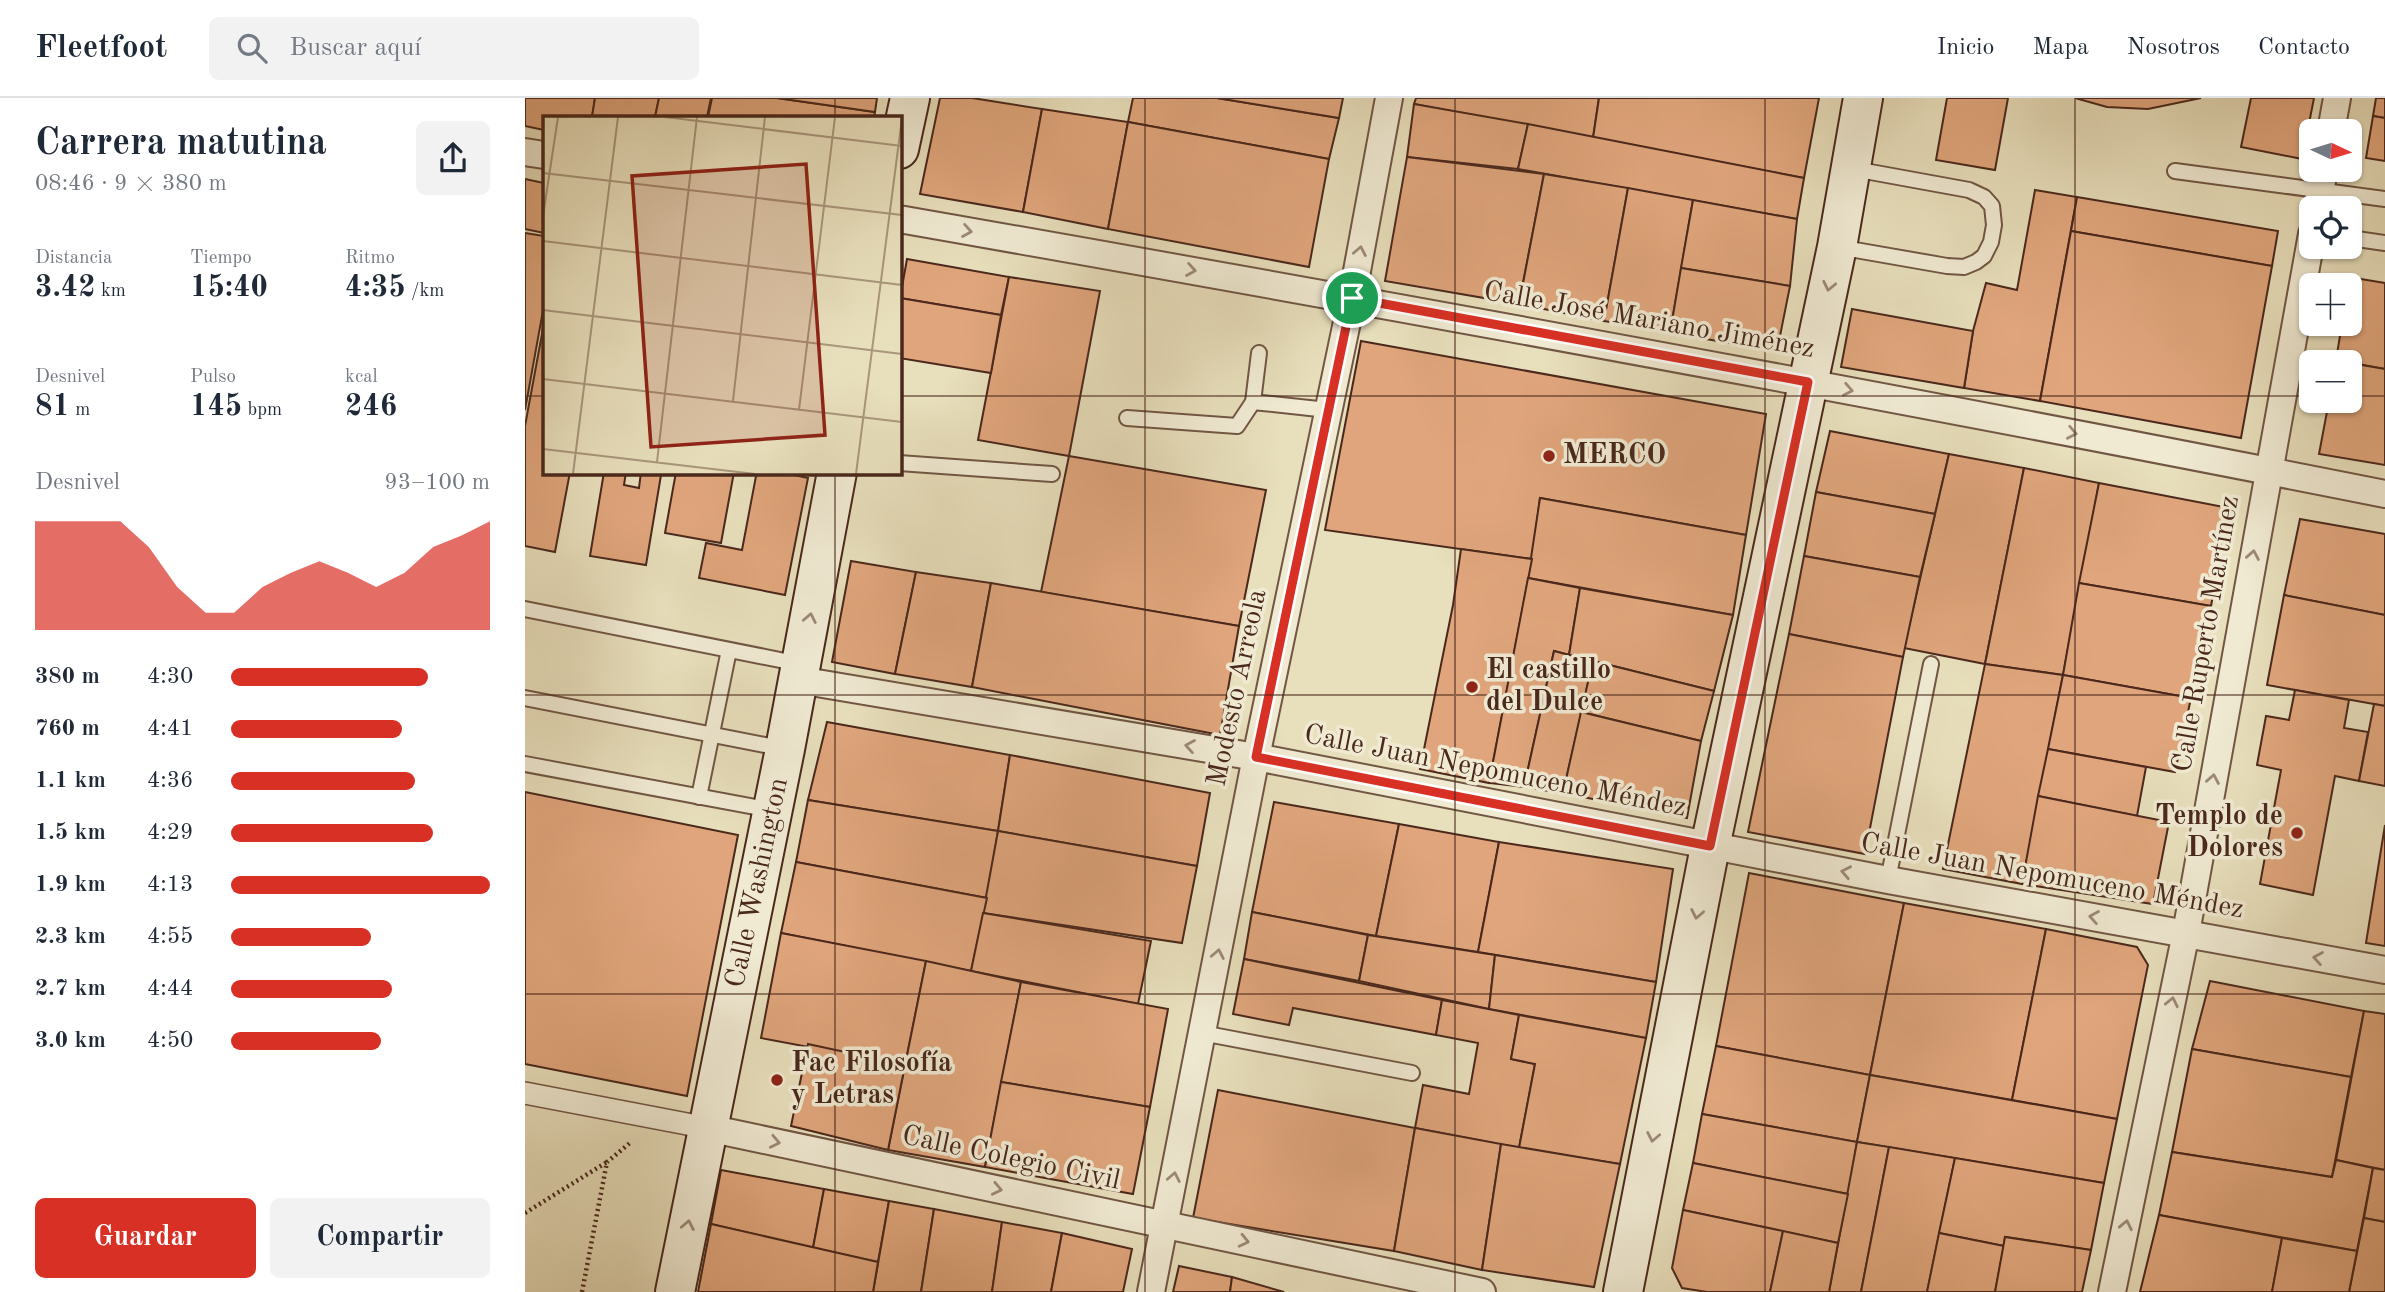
<!DOCTYPE html>
<html lang="es">
<meta charset="utf-8">
<style>
body{margin:0;font-family:"Old Standard TT",serif;background:#f2f2f3;color:#1f2937;height:100vh;display:flex;flex-direction:column;font-size:26px;white-space:nowrap}
*{box-sizing:border-box;margin:0}
p{font-size:23px;color:#747a83}
.icon{flex:none;width:38px;height:38px;fill:none;stroke:currentColor;stroke-width:2;stroke-linecap:round;stroke-linejoin:round}
.map{position:relative;flex:1;overflow:hidden}
.details{display:flex;flex-direction:column;background:#fff;width:525px}
.details>*{flex:none}
.needle{width:46px;rotate:94deg}
.tools{position:absolute;left:1774px;top:21px;display:grid;gap:14px}
.tools a{display:grid;place-items:center;width:63px;height:63px;border-radius:10px;background:#fff;box-shadow:0 2px 5px #0004;font-size:35px}
.pin{position:absolute;display:grid;place-items:center;width:60px;height:60px;color:#fff;margin:-30px;border:4px solid #fff;border-radius:50%;box-shadow:0 2px 7px #0007}
.round{display:grid;place-items:center;flex:none;width:74px;height:74px;border-radius:10px;background:#f2f2f3}
.head{display:flex;align-items:center;justify-content:space-between;height:119px;padding:0 35px}
h1{font-size:38px;font-weight:800;line-height:52px}
.figures{display:grid;grid-template-columns:repeat(3,1fr);gap:10px;height:119px;padding:7px 35px}
.figures div{display:grid;align-content:center}
.figures b{font-size:30px;font-weight:800}
.figures small{font-size:19px;font-weight:400}
.figures p{font-size:19px}
.chart{height:196px;padding:14px 35px}
.chart p{display:flex;justify-content:space-between}
.chart svg{width:100%;height:126px;margin-top:7px;fill:#d93025;opacity:.7}
.cta{display:flex;gap:14px;margin-top:auto;padding:14px 35px}
.cta a{flex:1;height:80px;border-radius:10px;background:#d93025;color:#fff;font-size:28px;font-weight:800;line-height:80px;text-align:center}
.cta a+a{background:#f2f2f3;color:#1f2937}
ul{padding:0 35px;list-style:none;font-size:23px}
li{display:grid;grid-template-columns:112px 84px 1fr;align-items:center;height:52px}
li i{height:18px;border-radius:9px;background:#d93025}
header{display:flex;align-items:center;gap:42px;box-sizing:border-box;height:98px;padding:0 35px;background:#fff;border-bottom:2px solid #e0e1e3}
header strong{font-size:33px}
nav{display:flex;gap:38px;margin-inline-start:auto;font-size:24px}
.search{width:490px;height:63px;background:#f2f2f3;display:flex;align-items:center;gap:18px;box-sizing:border-box;padding:0 24px;border-radius:10px;color:#747a83;font-size:26px}
main{display:flex;flex:1;min-height:0}
.map>svg:first-child{display:block}
.building{fill:#e0a57c;stroke:#4a281c;stroke-width:2}
.lines{fill:none;stroke-linecap:round;stroke-linejoin:round}
.service-casing{stroke:#725644;stroke-width:18}
.pedestrian-casing{stroke:#725644;stroke-width:24}
.minor-casing{stroke:#725644;stroke-width:30}
.secondary-casing{stroke:#4a281c;stroke-width:42}
.path{stroke:#4a281c;stroke-width:4.5;stroke-dasharray:2 3.5;stroke-linecap:butt}
.service{stroke:#f0ead3;stroke-width:14}
.pedestrian{stroke:#f0ead3;stroke-width:21}
.minor{stroke:#f0ead3;stroke-width:26}
.secondary{stroke:#f0ead3;stroke-width:38}
.oneway{stroke:#9d8978}
.route-casing{stroke:#fff;stroke-width:14}
.route{stroke:#d93025;stroke-width:9}
.grid{fill:none;stroke:#4a281c;stroke-width:2;stroke-opacity:0.55}
.poi-dot{fill:#8f2418;stroke:#f0ead3;stroke-width:2.5}
.labels{text-anchor:middle;dominant-baseline:central;stroke-width:7;stroke-linejoin:round;paint-order:stroke}
.street-label{font-size:28px;fill:#4a281c;stroke:#f0ead3}
.poi-label{font-size:28px;font-weight:bold;fill:#4a281c;stroke:#f0ead3;text-anchor:start}
.inset-road{fill:none;stroke:#a9967c;stroke-width:2}
.view{fill:#8f2418;fill-opacity:0.15;stroke:#8f2418;stroke-width:3.5}
.inset-edge{fill:none;stroke:#4a281c;stroke-width:3.5}
</style>
<header>
<strong>Fleetfoot</strong>
<div class="search"><svg class="icon" aria-label="search" viewBox="0 0 24 24"><circle cx="10" cy="10" r="6"/><path d="M15 15l6 6"/></svg>Buscar aquí</div>
<nav><a>Inicio</a><a>Mapa</a><a>Nosotros</a><a>Contacto</a></nav>
</header>
<main>
<section class="details">
<div class="head"><div><h1>Carrera matutina</h1><p>08:46 · 9 × 380 m</p></div><a class="round"><svg class="icon" aria-label="share" viewBox="0 0 24 24"><path d="M12 15V3M7 8l5-5 5 5M5 13v7h14v-7"/></svg></a></div>
<div class="figures">
<div><p>Distancia</p><b>3.42<small> km</small></b></div>
<div><p>Tiempo</p><b>15:40</b></div>
<div><p>Ritmo</p><b>4:35<small> /km</small></b></div>
</div>
<div class="figures">
<div><p>Desnivel</p><b>81<small> m</small></b></div>
<div><p>Pulso</p><b>145<small> bpm</small></b></div>
<div><p>kcal</p><b>246</b></div>
</div>
<div class="chart"><p><span>Desnivel</span>93–100 m</p>
<svg viewBox="0 0 160 44" preserveAspectRatio="none"><path d="M0 44V6L10 6L20 6L30 6L40 15L50 29L60 38L70 38L80 29L90 24L100 20L110 24L120 29L130 24L140 15L150 11L160 6V44z"/></svg>
</div>
<ul>
<li><b>380 m</b>4:30<i style="width:76%"></i></li>
<li><b>760 m</b>4:41<i style="width:66%"></i></li>
<li><b>1.1 km</b>4:36<i style="width:71%"></i></li>
<li><b>1.5 km</b>4:29<i style="width:78%"></i></li>
<li><b>1.9 km</b>4:13<i style="width:100%"></i></li>
<li><b>2.3 km</b>4:55<i style="width:54%"></i></li>
<li><b>2.7 km</b>4:44<i style="width:62%"></i></li>
<li><b>3.0 km</b>4:50<i style="width:58%"></i></li>
</ul>
<div class="cta"><a>Guardar</a><a>Compartir</a></div>
</section>
<div class="map">
<svg width="1860" height="1194" viewBox="0 0 1860 1194">
<rect width="100%" height="100%" fill="#e8dfbc"/>
<filter id="stains"><feTurbulence type="fractalNoise" baseFrequency=".00286" numOctaves="4"/><feColorMatrix values="0 0 0 0 .2 0 0 0 0 .09 0 0 0 0 .02 0 0 0 .5 -.17"/></filter>
<radialGradient id="worn" r=".72"><stop offset=".6" stop-color="#630" stop-opacity="0"/><stop offset="1" stop-color="#630" stop-opacity=".3"/></radialGradient>
<!-- building -->
<g class="building">
<path d="M0,0H70L67,19H19V32L0,28Z"/>
<path d="M70,0H134L130,19H67Z"/>
<path d="M134,0H186L182,19H130Z"/>
<path d="M187,0H252L350,14L349,19H183Z"/>
<path d="M252,0H352L350,14Z"/>
<path d="M415,0H447L517,11L498,114L395,96Z"/>
<path d="M608,0H692L814,20L804,61L603,24Z"/>
<path d="M692,0H818L814,20Z"/>
<path d="M891,0H1074L1068,40L889,6Z"/>
<path d="M1074,0H1294L1279,80L1068,40Z"/>
<path d="M1422,0H1483L1470,72L1411,62Z"/>
<path d="M1550,0H1676L1623,11L1582,9Z"/>
<path d="M1726,0H1789L1777,61L1716,49Z"/>
<path d="M1851,0H1860V20L1848,18Z"/>
<path d="M889,6L1003,26L993,71L882,59Z"/>
<path d="M517,11L603,24L583,131L498,114Z"/>
<path d="M1848,18L1860,20V63L1841,60Z"/>
<path d="M603,24L804,61L784,169L583,131Z"/>
<path d="M1003,26L1279,80L1272,121L993,71Z"/>
<path d="M882,59L1019,76L994,206L860,183Z"/>
<path d="M1019,76L1103,90L1079,223L994,206Z"/>
<path d="M0,81L19,85V135L0,131Z"/>
<path d="M1103,90L1168,102L1145,235L1079,223Z"/>
<path d="M1510,92L1552,99L1515,303L1439,290L1448,233L1461,185L1492,192Z"/>
<path d="M1552,99L1753,133L1747,168L1546,133Z"/>
<path d="M1168,102L1272,121L1265,188L1156,170Z"/>
<path d="M1546,133L1747,168L1716,340L1515,303Z"/>
<path d="M0,135L19,138V207L0,312Z"/>
<path d="M382,161L484,179L476,217L375,200Z"/>
<path d="M1156,170L1265,188L1252,253L1145,235Z"/>
<path d="M484,179L575,193L544,358L453,342Z"/>
<path d="M1824,179L1860,185V271L1811,262L1817,226H1825Z"/>
<path d="M375,200L476,217L466,275L374,260Z"/>
<path d="M1327,211L1448,233L1439,290L1316,269Z"/>
<path d="M19,225V374H45L30,454L0,448V328Z"/>
<path d="M836,243L1241,316L1221,437L1015,400L1007,461L800,432Z"/>
<path d="M1825,265L1860,271V367L1794,356L1804,303H1825Z"/>
<path d="M1305,333L1424,356L1410,416L1291,394Z"/>
<path d="M1424,356L1499,370L1460,566L1379,550Z"/>
<path d="M544,358L741,392L714,528L516,494Z"/>
<path d="M1499,370L1574,385L1538,577L1460,566Z"/>
<path d="M79,374H101L99,387L114,390L116,374L136,377L121,467L65,458Z"/>
<path d="M151,374H209L196,445L140,435Z"/>
<path d="M236,374H255L283,380L260,497L174,480L181,445L217,452L231,378Z"/>
<path d="M1574,385L1704,410L1686,508L1554,485Z"/>
<path d="M1291,394L1410,416L1395,479L1279,458Z"/>
<path d="M1015,400L1221,437L1208,517L1003,480Z"/>
<path d="M1775,421L1860,436V517L1759,497Z"/>
<path d="M936,451L1007,461L964,685L895,671L928,507Z"/>
<path d="M1279,458L1395,479L1378,559L1264,536Z"/>
<path d="M326,463L391,474L370,576L307,564Z"/>
<path d="M391,474L466,485L447,589L370,576Z"/>
<path d="M1003,480L1055,490L1044,557L1029,553L999,689L964,685Z"/>
<path d="M466,485L714,528L695,637L447,589Z"/>
<path d="M1554,485L1686,508L1666,600L1538,577Z"/>
<path d="M1055,490L1208,517L1189,593L1044,557Z"/>
<path d="M1759,497L1860,517V608L1742,587Z"/>
<path d="M1264,536L1378,559L1340,756L1223,734Z"/>
<path d="M1029,553L1068,563L1038,695L999,689Z"/>
<path d="M1068,563L1189,593L1176,643L1056,614Z"/>
<path d="M1460,566L1538,577L1497,786L1418,771Z"/>
<path d="M1538,577L1666,600L1650,674L1523,651Z"/>
<path d="M1770,592L1824,602L1819,630L1843,634L1834,683L1810,678L1788,797L1735,786L1756,672L1732,667L1741,618L1764,622Z"/>
<path d="M1849,606L1860,608V688L1834,683Z"/>
<path d="M1056,614L1176,643L1162,720L1038,695Z"/>
<path d="M302,624L485,657L473,733L283,702Z"/>
<path d="M1523,651L1621,669L1612,718L1513,698Z"/>
<path d="M485,657L685,695L672,768L473,733Z"/>
<path d="M0,694L213,737L162,998L0,966Z"/>
<path d="M1513,698L1644,724L1628,806L1497,786Z"/>
<path d="M283,702L473,733L462,800L271,764Z"/>
<path d="M749,704L874,726L851,838L727,814Z"/>
<path d="M874,726L974,744L953,854L851,838Z"/>
<path d="M1860,727V848L1841,845Z"/>
<path d="M473,733L672,768L657,845L458,815Z"/>
<path d="M974,744L1148,771L1131,884L953,854Z"/>
<path d="M271,764L462,800L446,873L256,835Z"/>
<path d="M1224,775L1379,805L1345,977L1191,948Z"/>
<path d="M1379,805L1521,831L1487,1002L1345,977Z"/>
<path d="M727,814L843,837L834,883L719,861Z"/>
<path d="M458,815L626,843L613,906L446,873Z"/>
<path d="M1521,831L1612,849L1623,867L1592,1021L1487,1002Z"/>
<path d="M256,835L401,863L380,967L236,940Z"/>
<path d="M843,837L970,857L964,911L834,883Z"/>
<path d="M970,857L1131,884L1121,940L964,911Z"/>
<path d="M719,861L917,902L911,937L768,910L764,927L708,916Z"/>
<path d="M401,863L496,884L460,1069L363,1052Z"/>
<path d="M1685,883L1839,913L1826,979L1667,951Z"/>
<path d="M496,884L643,911L625,1009L476,984Z"/>
<path d="M917,902L994,917L986,961L1010,966L994,1050L890,1030L898,987L944,996L953,945L911,937Z"/>
<path d="M1839,913L1860,916V1072L1811,1062Z"/>
<path d="M994,917L1121,940L1095,1066L994,1050L1010,966L986,961Z"/>
<path d="M283,946L380,967L363,1052L266,1028Z"/>
<path d="M1191,948L1345,977L1332,1044L1177,1016Z"/>
<path d="M1667,951L1826,979L1807,1079L1647,1054Z"/>
<path d="M1345,977L1592,1021L1579,1085L1332,1044Z"/>
<path d="M476,984L625,1009L608,1096L460,1069Z"/>
<path d="M693,992L890,1030L869,1153L668,1120Z"/>
<path d="M1177,1016L1332,1044L1323,1096L1168,1065Z"/>
<path d="M890,1030L976,1046L957,1172L869,1153Z"/>
<path d="M1332,1044L1364,1049L1336,1194H1304Z"/>
<path d="M976,1046L1095,1066L1069,1189L957,1172Z"/>
<path d="M1364,1049L1430,1060L1402,1194H1336Z"/>
<path d="M1647,1054L1807,1079L1811,1062L1848,1070L1832,1153L1634,1117Z"/>
<path d="M1430,1060L1579,1085L1566,1152L1480,1139L1479,1148L1414,1135Z"/>
<path d="M1168,1065L1323,1096L1313,1145L1158,1112Z"/>
<path d="M1848,1070L1860,1072V1124L1839,1120Z"/>
<path d="M196,1072L299,1091L288,1150L186,1126Z"/>
<path d="M299,1091L364,1103L353,1164L288,1150Z"/>
<path d="M364,1103L409,1111L396,1194H348Z"/>
<path d="M409,1111L477,1124L467,1194H396Z"/>
<path d="M1158,1112L1258,1133L1245,1194H1182L1157,1190L1147,1170Z"/>
<path d="M1634,1117L1757,1140L1747,1194H1615Z"/>
<path d="M1839,1120L1860,1124V1194H1824Z"/>
<path d="M477,1124L537,1135L526,1194H467Z"/>
<path d="M186,1126L353,1164L348,1194H173Z"/>
<path d="M1258,1133L1313,1145L1304,1194H1245Z"/>
<path d="M537,1135L607,1151L598,1194H526Z"/>
<path d="M1414,1135L1479,1148L1470,1194H1402Z"/>
<path d="M1480,1139L1566,1152L1557,1194H1470Z"/>
<path d="M1757,1140L1832,1153L1824,1194H1747Z"/>
<path d="M654,1168L707,1179L705,1194H648Z"/>
<path d="M707,1179L759,1194H705Z"/>
</g>
<g class="lines">
<defs>
<g id="service">
<path d="M1650,73L1860,101"/>
<path d="M1825,140L1860,145"/>
<path d="M1313,149L1422,168L1439,169L1451,164L1459,158L1466,144L1469,127L1467,108L1459,99L1444,92L1329,71"/>
<path d="M728,304L734,255"/>
<path d="M602,320L712,328L728,304L803,312"/>
<path d="M374,365L527,376"/>
<path d="M0,511L275,566"/>
<path d="M0,600L260,651"/>
<path d="M0,666L246,712"/>
<path d="M174,699L204,552"/>
<path d="M1363,782L1406,566"/>
<path d="M677,935L887,975"/>
</g>
<path id="pedestrian" d="M0,995L183,1030"/>
<g id="minor">
<path d="M1806,33L1812,0"/>
<path d="M0,54L19,57"/>
<path d="M1792,110L1799,72"/>
<path d="M374,121C871,208 1366,298 1860,396"/>
<path d="M274,582L731,659L1363,782L1860,872"/>
<path d="M183,1030L957,1194"/>
<path d="M626,1194L731,659L827,200L864,0"/>
<path d="M1587,1194L1661,835L1787,136"/>
</g>
<g id="secondary">
<path d="M374,51L385,0"/>
<path d="M150,1194L260,651L312,374"/>
<path d="M1098,1194L1185,749L1312,149L1338,0"/>
</g>
</defs>
<!-- service casing -->
<use href="#service" class="service-casing"/>
<!-- pedestrian casing -->
<use href="#pedestrian" class="pedestrian-casing"/>
<!-- minor casing -->
<use href="#minor" class="minor-casing"/>
<!-- secondary casing -->
<use href="#secondary" class="secondary-casing"/>
<!-- path -->
<g class="path">
<path d="M0,1115L82,1064"/>
<path d="M57,1194L82,1064L106,1044"/>
</g>
<!-- service -->
<use href="#service" class="service"/>
<!-- pedestrian -->
<use href="#pedestrian" class="pedestrian"/>
<!-- minor -->
<use href="#minor" class="minor"/>
<!-- secondary -->
<use href="#secondary" class="secondary"/>
</g>
<!-- one-way arrows -->
<defs><path id="oneway-chevron" d="M-2-3.5L2.5 0L-2 3.5" fill="none" stroke-width="1.6" stroke-linecap="round" stroke-linejoin="round" transform="scale(1.75)"/></defs>
<g class="oneway">
<use href="#oneway-chevron" transform="translate(442 133) rotate(10)"/>
<use href="#oneway-chevron" transform="translate(835 153) rotate(-79)"/>
<use href="#oneway-chevron" transform="translate(666 172) rotate(10)"/>
<use href="#oneway-chevron" transform="translate(1304 188) rotate(102)"/>
<use href="#oneway-chevron" transform="translate(1323 292) rotate(11)"/>
<use href="#oneway-chevron" transform="translate(1547 335) rotate(11)"/>
<use href="#oneway-chevron" transform="translate(1728 457) rotate(-80)"/>
<use href="#oneway-chevron" transform="translate(285 520) rotate(-79)"/>
<use href="#oneway-chevron" transform="translate(665 648) rotate(-170)"/>
<use href="#oneway-chevron" transform="translate(1688 681) rotate(-80)"/>
<use href="#oneway-chevron" transform="translate(1321 774) rotate(-169)"/>
<use href="#oneway-chevron" transform="translate(1172 816) rotate(101)"/>
<use href="#oneway-chevron" transform="translate(1569 819) rotate(-170)"/>
<use href="#oneway-chevron" transform="translate(693 856) rotate(-79)"/>
<use href="#oneway-chevron" transform="translate(1793 860) rotate(-170)"/>
<use href="#oneway-chevron" transform="translate(1647 904) rotate(-78)"/>
<use href="#oneway-chevron" transform="translate(1128 1039) rotate(101)"/>
<use href="#oneway-chevron" transform="translate(250 1044) rotate(12)"/>
<use href="#oneway-chevron" transform="translate(649 1079) rotate(-79)"/>
<use href="#oneway-chevron" transform="translate(472 1091) rotate(12)"/>
<use href="#oneway-chevron" transform="translate(163 1127) rotate(-79)"/>
<use href="#oneway-chevron" transform="translate(1601 1127) rotate(-78)"/>
<use href="#oneway-chevron" transform="translate(719 1143) rotate(13)"/>
</g>
<g class="lines">
<defs>
<path id="route" d="M827,200L1283,284L1185,748L731,659Z"/>
</defs>
<!-- route casing -->
<use href="#route" class="route-casing"/>
<!-- route -->
<use href="#route" class="route"/>
</g>
<!-- grid -->
<path class="grid" d="M310,0V19M620,0V1194M930,0V1194M1240,0V1194M1550,0V1194M0,298H19M374,298H1787M1825,298H1860M310,374V1194M0,597H1860M0,896H1860"/>
<!-- markers -->
<g class="poi-dot">
<circle cx="1024" cy="358" r="7"/>
<circle cx="947" cy="589" r="7"/>
<circle cx="1772" cy="735" r="7"/>
<circle cx="252" cy="982" r="7"/>
</g>
<g class="labels">
<!-- street labels -->
<g class="street-label">
<text transform="translate(1124 223) rotate(10)">Calle José Mariano Jiménez</text>
<text transform="translate(1682 536) rotate(-80)">Calle Ruperto Martínez</text>
<text transform="translate(713 590) rotate(-78)">Modesto Arreola</text>
<text transform="translate(970 674) rotate(11)">Calle Juan Nepomuceno Méndez</text>
<text transform="translate(1527 779) rotate(10)">Calle Juan Nepomuceno Méndez</text>
<text transform="translate(233 785) rotate(-78)">Calle Washington</text>
<text transform="translate(486 1061) rotate(12)">Calle Colegio Civil</text>
</g>
<!-- poi labels -->
<g class="poi-label">
<text x="1038" y="358">MERCO</text>
<text x="961" y="573">El castillo<tspan x="961" dy="32">del Dulce</tspan></text>
<text x="1758" y="719" text-anchor="end">Templo de<tspan x="1758" dy="32">Dolores</tspan></text>
<text x="266" y="966">Fac Filosofía<tspan x="266" dy="32">y Letras</tspan></text>
</g>
</g>
<!-- overview -->
<g transform="translate(18 18)">
<rect width="359" height="359" fill="#e8dfbc"/>
<path class="inset-road" d="M122,1L359,30M0,57L359,99M0,100L15,1M0,125L359,169M0,194L359,238M0,263L359,306M190,285L222,1M256,294L292,1M0,333L212,358M114,346L154,1M30,358L75,1M313,358L359,2"/>
<path class="view" d="M263,48L282,319L108,331L89,60Z"/>
<rect width="359" height="359" class="inset-edge"/>
</g>
<rect width="100%" height="100%" filter="url(#stains)"/>
<rect width="100%" height="100%" fill="url(#worn)"/>
</svg>
<div class="tools">
<a><svg class="needle" viewBox="-14 -14 28 28"><path d="M0-13l5 13h-10z" fill="#e53935"/><path d="M0 13l5-13h-10z" fill="#747a83"/></svg></a>
<a><svg class="icon" aria-label="locate" viewBox="0 0 24 24"><circle cx="12" cy="12" r="6"/><path d="M12 2v4M12 18v4M2 12h4M18 12h4"/></svg></a>
<a>+</a>
<a>−</a>
</div>
<div class="pin" style="left:827px;top:200px;background:#1e9e55"><svg class="icon" aria-label="arrive" viewBox="0 0 24 24"><path d="M6 21V4h12l-3 4 3 4H6"/></svg></div>
</div>
</main>
